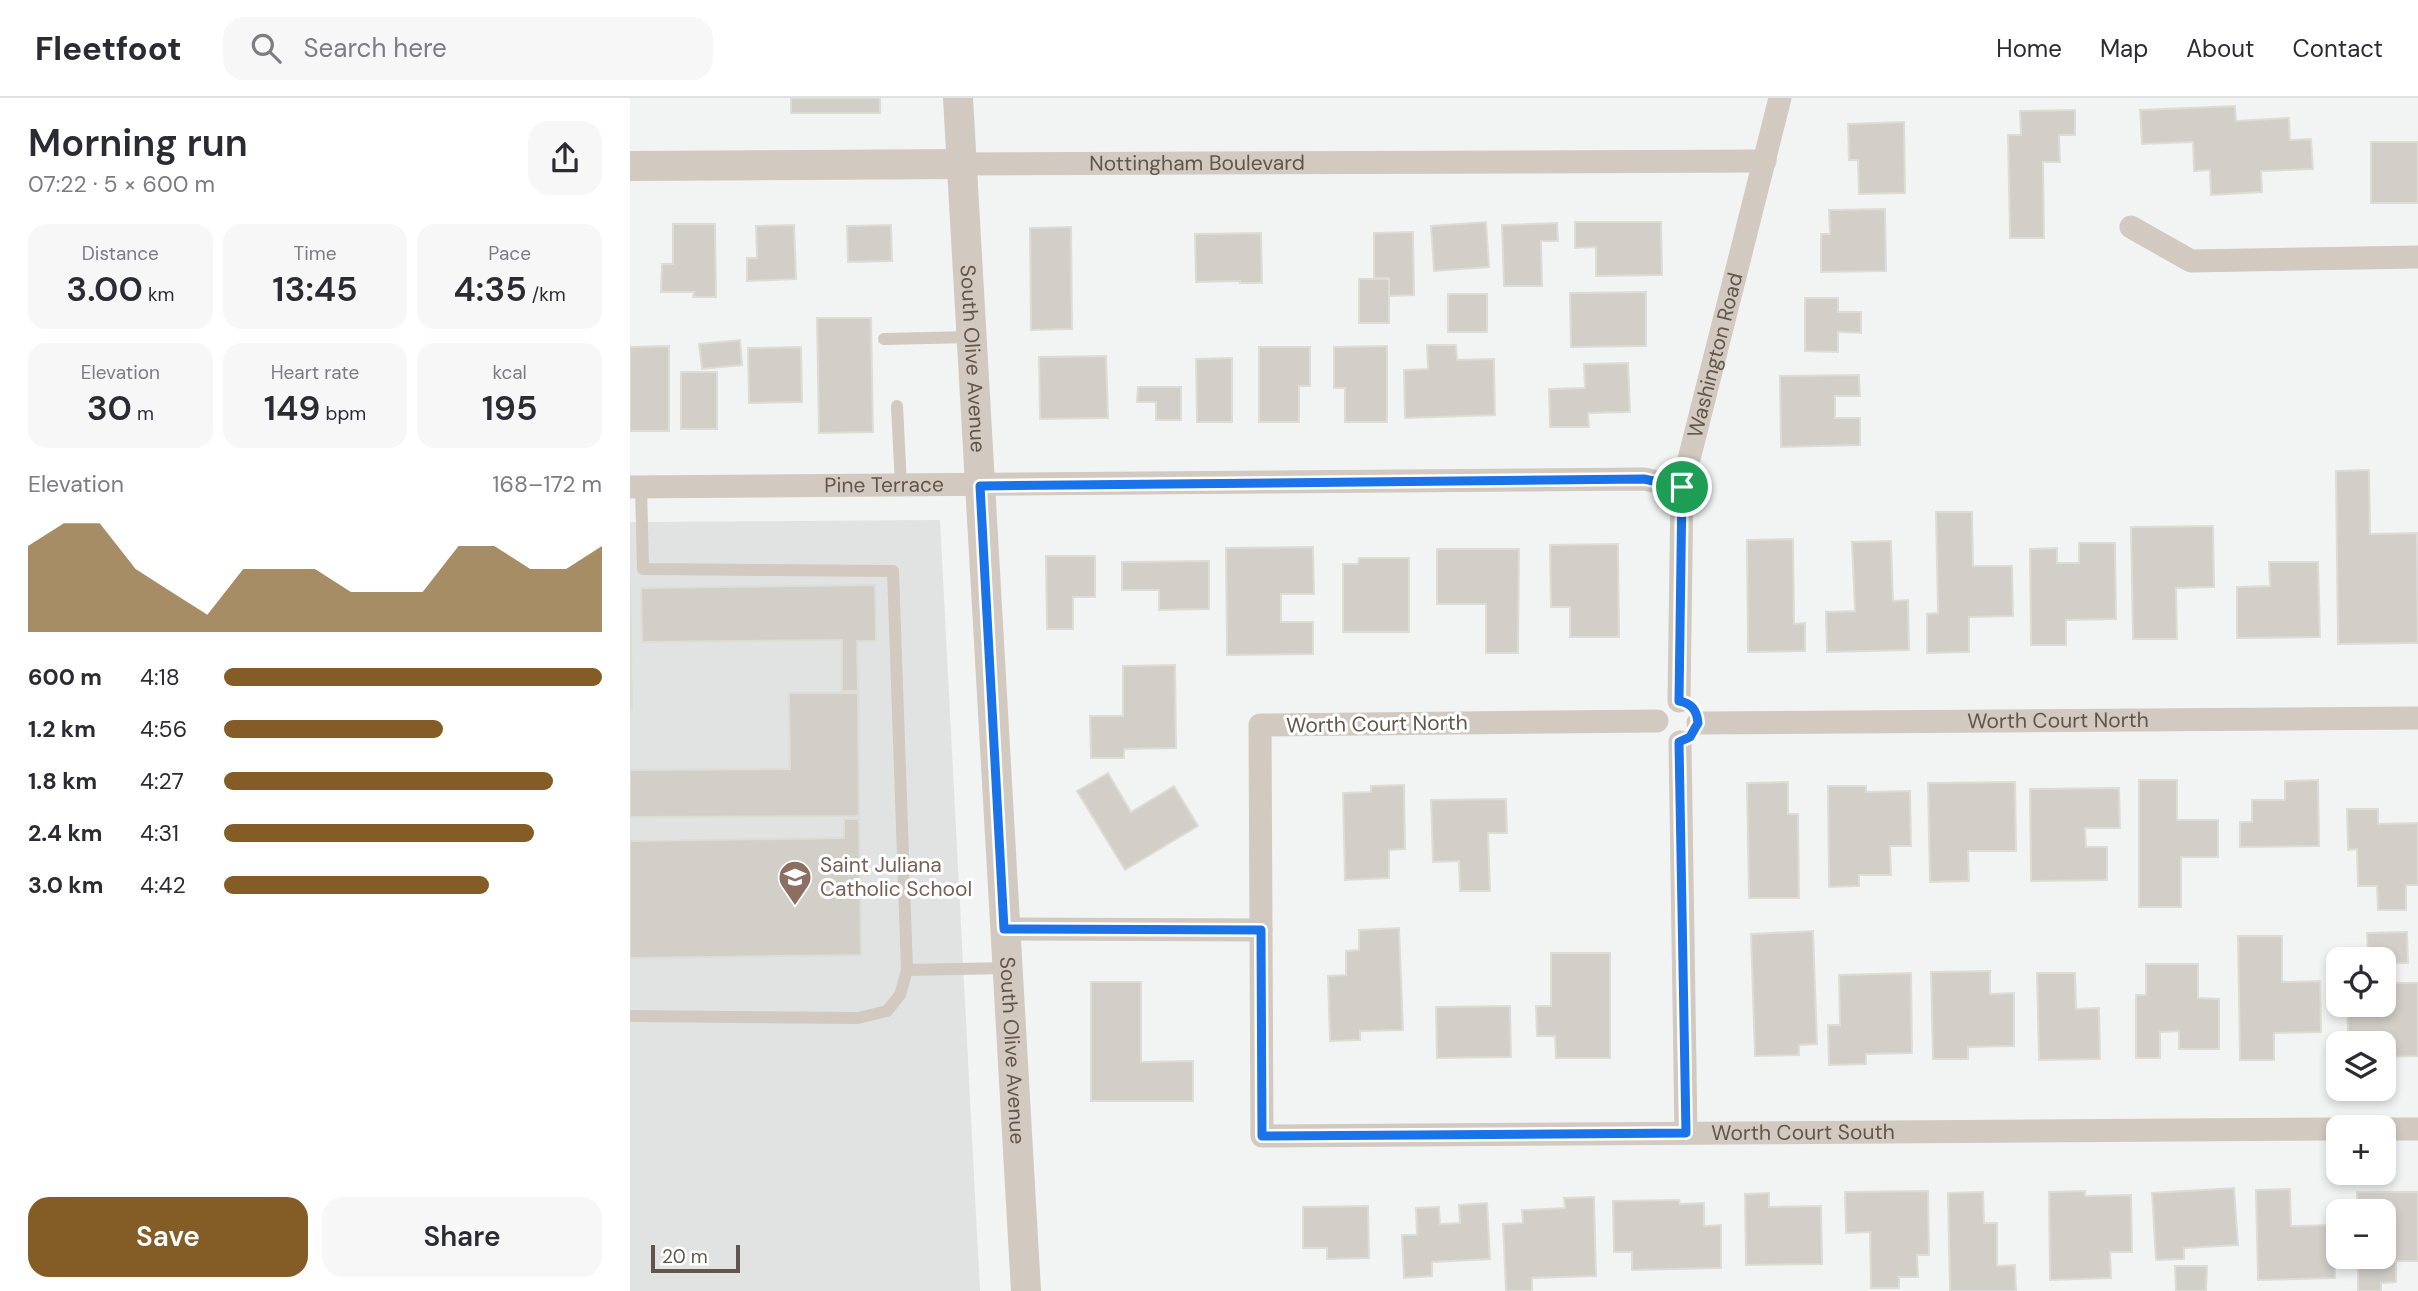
<!DOCTYPE html>
<meta charset="utf-8">
<style>
body{margin:0;font-family:"DM Sans",sans-serif;background:#f7f7f7;color:#2b2b33;height:100vh;display:flex;flex-direction:column;font-size:26px;white-space:nowrap}
*{box-sizing:border-box;margin:0}
p{font-size:23px;color:#7c7c81}
.icon{flex:none;width:38px;height:38px;fill:none;stroke:currentColor;stroke-width:2;stroke-linecap:round;stroke-linejoin:round}
.map{position:relative;flex:1;overflow:hidden}
.details{display:flex;flex-direction:column;background:#fff;width:630px}
.details>*{flex:none}
.controls{position:absolute;left:1696px;top:849px;display:grid;gap:14px}
.controls a{display:grid;place-items:center;width:70px;height:70px;border-radius:14px;background:#fff;box-shadow:0 4px 10px #0003;font-size:35px}
.scale{position:absolute;left:21px;bottom:18px;width:89px;box-sizing:border-box;padding-left:7px;border:4px solid #615649;border-top:0;font-size:19px;line-height:24px;white-space:nowrap;color:#615649;-webkit-text-stroke:5px #fff;paint-order:stroke}
.pin{position:absolute;display:grid;place-items:center;width:60px;height:60px;color:#fff;margin:-30px;border:4px solid #fff;border-radius:50%;box-shadow:0 2px 7px #0007}
.round{display:grid;place-items:center;flex:none;width:74px;height:74px;border-radius:21px;background:#f7f7f7}
.headline{display:flex;align-items:center;justify-content:space-between;height:119px;padding:0 28px}
h1{font-size:38px;font-weight:600;line-height:52px}
.figures{display:grid;grid-template-columns:repeat(3,1fr);gap:10px;height:119px;padding:7px 28px}
.figures div{display:grid;align-content:center;border-radius:18px;background:#f7f7f7;text-align:center}
.figures b{font-size:35px;font-weight:600}
.figures small{font-size:19px;font-weight:400}
.figures p{font-size:19px}
.chart{height:196px;padding:14px 28px}
.chart p{display:flex;justify-content:space-between}
.chart svg{width:100%;height:126px;margin-top:7px;fill:#835d25;opacity:.7}
.primary-button{display:flex;gap:14px;margin-top:auto;padding:14px 28px}
.primary-button a{flex:1;height:80px;border-radius:21px;background:#835d25;color:#fff;font-size:28px;font-weight:600;line-height:80px;text-align:center}
.primary-button a+a{background:#f7f7f7;color:#2b2b33}
ul{padding:0 28px;list-style:none;font-size:23px}
li{display:grid;grid-template-columns:112px 84px 1fr;align-items:center;height:52px}
li i{height:18px;border-radius:9px;background:#835d25}
header{display:flex;align-items:center;gap:42px;box-sizing:border-box;height:98px;padding:0 35px;background:#fff;border-bottom:2px solid #e1e1e2}
header strong{font-size:33px}
nav{display:flex;gap:38px;margin-inline-start:auto;font-size:24px}
.search{width:490px;height:63px;background:#f7f7f7;display:flex;align-items:center;gap:18px;box-sizing:border-box;padding:0 24px;border-radius:21px;color:#7c7c81;font-size:26px}
main{display:flex;flex:1;min-height:0}
.map>svg:first-child{display:block}
.education{fill:#e1e3e3}
.building{fill:#d2cfc9;stroke:#dedcd6;stroke-width:2}
.lines{fill:none;stroke-linecap:round;stroke-linejoin:round}
.service{stroke:#d2c9c0;stroke-width:12}
.minor{stroke:#d2c9c0;stroke-width:23}
.tertiary{stroke:#d2c9c0;stroke-width:30}
.route-casing{stroke:#fff;stroke-width:14}
.route{stroke:#1a73e8;stroke-width:9}
.labels{text-anchor:middle;dominant-baseline:central;stroke-width:6;stroke-linejoin:round;paint-order:stroke}
.street-label{font-size:21px;fill:#615649;stroke:#fff}
.education-label{font-size:21px;fill:#785e54;stroke:#fff;text-anchor:start}
</style>
<header>
<strong>Fleetfoot</strong>
<div class="search"><svg class="icon" aria-label="search" viewBox="0 0 24 24"><circle cx="10" cy="10" r="6"/><path d="M15 15l6 6"/></svg>Search here</div>
<nav><a>Home</a><a>Map</a><a>About</a><a>Contact</a></nav>
</header>
<main>
<section class="details">
<div class="headline"><div><h1>Morning run</h1><p>07:22 · 5 × 600 m</p></div><a class="round"><svg class="icon" aria-label="share" viewBox="0 0 24 24"><path d="M12 15V3M7 8l5-5 5 5M5 13v7h14v-7"/></svg></a></div>
<div class="figures">
<div><p>Distance</p><b>3.00<small> km</small></b></div>
<div><p>Time</p><b>13:45</b></div>
<div><p>Pace</p><b>4:35<small> /km</small></b></div>
</div>
<div class="figures">
<div><p>Elevation</p><b>30<small> m</small></b></div>
<div><p>Heart rate</p><b>149<small> bpm</small></b></div>
<div><p>kcal</p><b>195</b></div>
</div>
<div class="chart"><p><span>Elevation</span>168–172 m</p>
<svg viewBox="0 0 160 44" preserveAspectRatio="none"><path d="M0 44V14L10 6L20 6L30 22L40 30L50 38L60 22L70 22L80 22L90 30L100 30L110 30L120 14L130 14L140 22L150 22L160 14V44z"/></svg>
</div>
<ul>
<li><b>600 m</b>4:18<i style="width:100%"></i></li>
<li><b>1.2 km</b>4:56<i style="width:58%"></i></li>
<li><b>1.8 km</b>4:27<i style="width:87%"></i></li>
<li><b>2.4 km</b>4:31<i style="width:82%"></i></li>
<li><b>3.0 km</b>4:42<i style="width:70%"></i></li>
</ul>
<div class="primary-button"><a>Save</a><a>Share</a></div>
</section>
<div class="map">
<svg width="1788" height="1193" viewBox="0 0 1788 1193">
<rect width="100%" height="100%" fill="#f2f4f4"/>
<!-- education -->
<path class="education" d="M310,422L350,1193H0V424Z"/>
<!-- building -->
<g class="building">
<rect x="161" y="0" width="89" height="15"/>
<path d="M1605,8L1606,23L1659,20L1660,42L1681,41L1683,71L1631,73L1632,94L1581,97L1580,72L1564,73L1563,44L1512,46L1510,12Z"/>
<path d="M1445,12V37H1429L1430,64H1413L1414,140H1380L1378,37H1391L1390,13Z"/>
<path d="M1274,24L1275,95L1229,96L1228,62H1219L1218,26Z"/>
<rect x="1741" y="44" width="47" height="61"/>
<path d="M1255,111L1256,173L1191,174V136H1200L1199,112Z"/>
<path d="M856,124L859,169L804,173L801,128Z"/>
<path d="M945,124H1031L1032,177L966,178V149L945,150Z"/>
<path d="M927,125L928,143H911L912,188H874L872,127Z"/>
<path d="M43,126H85L86,199H63L64,194H31L32,166H43Z"/>
<path d="M164,127L166,181L117,183V160H127L126,128Z"/>
<path d="M261,127L262,163L218,164L217,128Z"/>
<path d="M441,129L442,231L401,232L400,130Z"/>
<path d="M783,134L784,197L759,198V180H744V135Z"/>
<path d="M631,135L632,185H610V183L566,184L565,136Z"/>
<rect x="729" y="181" width="30" height="44"/>
<path d="M1016,194V248L941,249L940,195Z"/>
<rect x="818" y="196" width="39" height="38"/>
<path d="M1175,200H1208V214H1231V235L1208,234V254L1175,253Z"/>
<path d="M187,220H241L243,334L189,335Z"/>
<path d="M110,242L112,267L72,271L69,246Z"/>
<path d="M797,247H826L827,262L864,261L865,317L775,320L774,272L798,271Z"/>
<path d="M39,248V333H0V249Z"/>
<path d="M757,248V324H715V290H704V249Z"/>
<path d="M171,249L172,304L119,305L118,250Z"/>
<path d="M629,249H680V288H669V324H629Z"/>
<path d="M476,258L478,320L410,321L409,259Z"/>
<path d="M602,260V324H567L566,261Z"/>
<path d="M998,265L1000,314L958,315L959,329H920L919,291L955,290L954,266Z"/>
<rect x="51" y="274" width="36" height="57"/>
<path d="M1229,277L1230,298H1205V320H1230V347L1151,349L1150,278Z"/>
<path d="M508,289H551V322H526V304H507Z"/>
<path d="M1739,372L1740,436L1787,435L1788,545L1708,546L1706,373Z"/>
<path d="M1306,414H1342L1343,468H1382L1383,518L1339,519V554L1297,555V516L1308,515Z"/>
<path d="M1583,428L1584,489L1546,490L1547,541H1503L1501,429Z"/>
<path d="M1163,441L1164,526L1175,525V553L1118,554L1117,442Z"/>
<path d="M1261,443L1263,503L1278,502L1279,552L1197,554L1196,514L1225,513L1222,444Z"/>
<path d="M1449,445H1485L1486,521L1436,522V547H1401L1400,451L1427,450V465H1449Z"/>
<path d="M988,446L989,539H940V509H921L920,447Z"/>
<path d="M683,449L684,496H651V524H683V556L597,557L596,450Z"/>
<path d="M807,451H889L888,555H856V506H807Z"/>
<path d="M416,458H465V499H443V531H417Z"/>
<path d="M729,460H779V534H713V466H728Z"/>
<path d="M579,463V511L529,512V492H492V464Z"/>
<path d="M1639,464H1688L1690,539L1607,540V489L1640,488Z"/>
<path d="M0,483L2,611H0Z"/>
<path d="M245,487L246,543H227L228,593H212V542L12,544L11,490Z"/>
<path d="M545,567L546,650L494,651V660H461L460,618H493V568Z"/>
<path d="M159,595H228L229,718L0,719V672L160,671Z"/>
<path d="M478,675L501,714L544,688L568,728L495,772L447,693Z"/>
<path d="M1509,682H1547V722H1588V759H1551V809H1509Z"/>
<path d="M1688,682L1689,748L1610,749V724H1622V702H1655V683Z"/>
<path d="M1158,684V716H1168L1169,800H1119L1117,685Z"/>
<path d="M1385,684L1386,753H1338L1339,783L1300,784L1298,685Z"/>
<path d="M774,687L775,751L759,752V780L715,782L713,695L741,694V688Z"/>
<path d="M1198,688H1236V694L1280,693L1281,748H1260L1261,777H1229V788L1199,789Z"/>
<path d="M1489,690L1490,730H1455L1456,749H1477V782L1401,783L1400,691Z"/>
<path d="M876,701L877,735H858L860,793H830L829,763L803,764L801,702Z"/>
<path d="M1717,711H1748V726L1788,725V787H1776V812H1748L1747,788H1728L1727,751L1718,752Z"/>
<path d="M214,721H229L231,857L0,860V743L214,740Z"/>
<path d="M769,830L773,932L730,933V942L700,943L698,878L716,877V853L729,852V832Z"/>
<path d="M1183,833L1187,946L1169,947V957L1125,958L1121,836Z"/>
<path d="M1777,834L1778,865H1754V861H1738L1737,835Z"/>
<path d="M1608,838H1652V884L1690,883L1691,934L1644,935V962H1610Z"/>
<path d="M921,855H980V960H926L925,938H907L906,908H921Z"/>
<path d="M1516,866H1568V900L1589,901V951H1549V933L1530,934V960H1506V897H1516Z"/>
<path d="M1360,873V896L1384,895V948L1338,949V961H1303L1301,874Z"/>
<path d="M1281,875L1282,955L1236,956V966L1199,967L1198,927H1210L1209,877Z"/>
<path d="M1407,875H1445L1446,911L1469,910L1470,961L1409,962Z"/>
<path d="M461,884H511V964L563,963V1003H461Z"/>
<path d="M1754,885H1788V958L1754,959V945H1748V936H1718L1717,906H1754Z"/>
<path d="M880,908L881,959L807,960L806,909Z"/>
<path d="M1604,1090L1608,1147L1554,1150V1161L1526,1162L1522,1095Z"/>
<path d="M1660,1091L1661,1128L1704,1127L1705,1180L1628,1182L1626,1092Z"/>
<path d="M1298,1093L1299,1157H1287L1288,1179H1269V1190H1241L1240,1134L1216,1135L1215,1094Z"/>
<path d="M1455,1093V1098L1501,1097L1502,1154H1480L1481,1180L1420,1182L1419,1094Z"/>
<path d="M1353,1094L1354,1125H1367V1168L1385,1167L1386,1193H1320L1318,1095Z"/>
<path d="M1727,1094H1788V1163H1766V1184L1751,1185V1193H1728V1158H1754V1113H1727Z"/>
<path d="M1139,1095V1109L1191,1108L1192,1166L1116,1167L1115,1096Z"/>
<path d="M964,1099L966,1178L902,1180V1193H876L873,1126L893,1125L892,1112L935,1110L934,1100Z"/>
<path d="M1049,1102L1050,1106L1074,1105V1128L1091,1127V1170L1002,1172V1154H984L983,1103Z"/>
<path d="M857,1105L860,1161L802,1164V1178L774,1180L772,1137H787L786,1110L809,1109L810,1126L830,1125L829,1107Z"/>
<path d="M738,1108L739,1160L697,1161V1150H673V1109Z"/>
<path d="M1545,1168H1577L1576,1193H1546Z"/>
</g>
<g class="lines">
<!-- service -->
<g class="service">
<path d="M254,241L342,239"/>
<path d="M267,308L271,388"/>
<path d="M11,389L13,471L263,473L277,872L377,870"/>
<path d="M0,918L228,920L257,913L270,897L277,872"/>
</g>
<!-- minor -->
<g class="minor">
<path id="s1" d="M333,66L1135,63"/>
<path d="M1501,129L1561,163L1788,159"/>
<path id="s2" d="M0,389L1014,381L1052,389"/>
<path id="s3" d="M1049,603L1052,389L1150,0"/>
<path id="s4" d="M1027,623L630,627L632,1038L1708,1031"/>
<path id="s5" d="M1068,625L1788,620"/>
<path d="M1050,644L1056,1035"/>
<path d="M374,831L631,832"/>
<path d="M1754,1031H1788"/>
</g>
<!-- tertiary -->
<g class="tertiary">
<path id="s6" d="M328,0L396,1193"/>
<path d="M0,68L333,66"/>
</g>
</g>
<g class="lines">
<defs>
<path id="route" d="M1014,381L1052,389L1049,603C1061,605 1067,612 1068,625L1060,639L1049,644L1056,1035L632,1038L631,832L374,831L350,388Z"/>
</defs>
<!-- route casing -->
<use href="#route" class="route-casing"/>
<!-- route -->
<use href="#route" class="route"/>
</g>
<!-- icons -->
<defs>
<symbol id="school-pin" viewBox="-11 -11 22 30"><path d="M0 17L-7.5 6A9.5 9.5 0 1 1 7.5 6Z" fill="#8d6e63" stroke="#fff"/><path d="M0-5L7-2L0 1L-7-2ZM-4 1L0 2.5L4 1V4Q0 6-4 4Z" fill="#fff"/></symbol>
</defs>
<g fill-rule="evenodd">
<use href="#school-pin" x="146" y="760" width="38" height="52"/>
</g>
<g class="labels">
<!-- street labels -->
<g class="street-label">
<text stroke="none"><textPath href="#s1" startOffset="234">Nottingham Boulevard</textPath></text>
<text stroke="none"><textPath href="#s3" startOffset="350">Washington Road</textPath></text>
<text stroke="none"><textPath href="#s6" startOffset="261">South Olive Avenue</textPath></text>
<text stroke="none"><textPath href="#s2" startOffset="254">Pine Terrace</textPath></text>
<text stroke="none"><textPath href="#s5" startOffset="360">Worth Court North</textPath></text>
<text transform="translate(747 626) rotate(-1)">Worth Court North</text>
<text stroke="none"><textPath href="#s6" startOffset="954">South Olive Avenue</textPath></text>
<text stroke="none"><textPath href="#s4" startOffset="1349">Worth Court South</textPath></text>
</g>
<!-- education labels -->
<g class="education-label">
<text x="190" y="767">Saint Juliana<tspan x="190" dy="24">Catholic School</tspan></text>
</g>
</g>
</svg>
<div class="controls">
<a><svg class="icon" aria-label="locate" viewBox="0 0 24 24"><circle cx="12" cy="12" r="6"/><path d="M12 2v4M12 18v4M2 12h4M18 12h4"/></svg></a>
<a><svg class="icon" aria-label="layers" viewBox="0 0 24 24"><path d="M12 4l9 5-9 5-9-5zM3 14l9 5 9-5"/></svg></a>
<a>+</a>
<a>−</a>
</div>
<div class="scale">20 m</div>
<div class="pin" style="left:1052px;top:389px;background:#1e9e55"><svg class="icon" aria-label="arrive" viewBox="0 0 24 24"><path d="M6 21V4h12l-3 4 3 4H6"/></svg></div>
</div>
</main>
